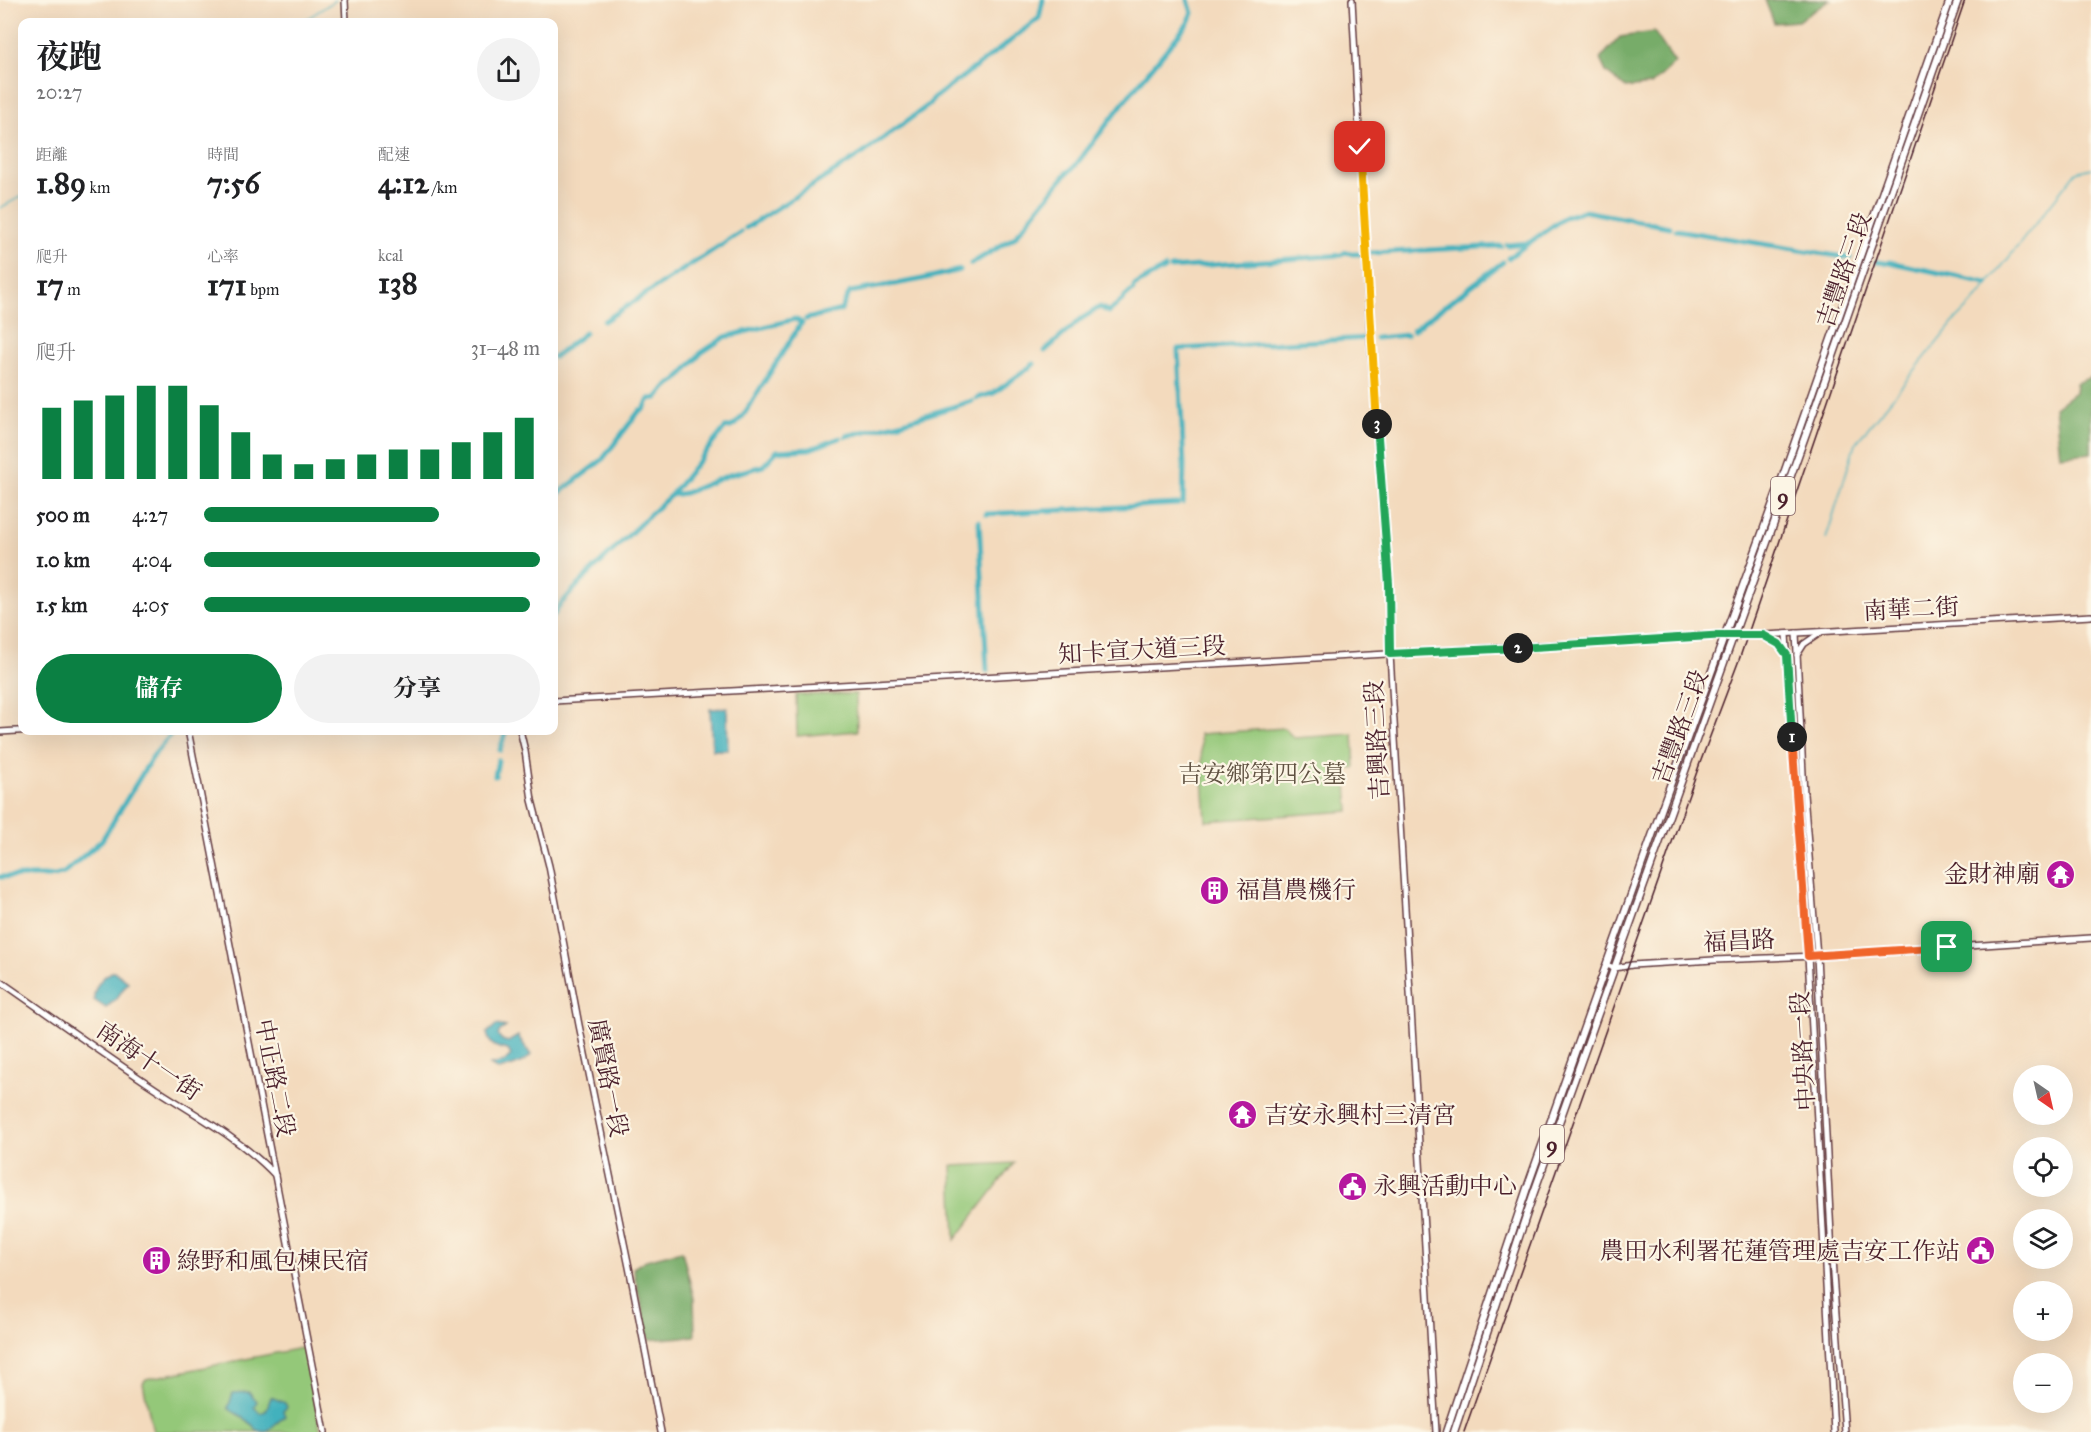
<!DOCTYPE html>
<html lang="zh-TW">
<meta charset="utf-8">
<style>
body{margin:0;font-family:"IM FELL Great Primer","Noto Serif TC",serif;background:#f2f2f2;color:#202124;height:100vh;display:flex;flex-direction:column;font-size:22px;white-space:nowrap}
*{box-sizing:border-box;margin:0}
p{font-size:20px;color:#757577}
.icon{flex:none;width:33px;height:33px;fill:none;stroke:currentColor;stroke-width:2;stroke-linecap:round;stroke-linejoin:round}
.map{position:relative;flex:1;overflow:hidden}
.side{position:absolute;left:18px;top:18px;width:540px;height:717px;display:flex;flex-direction:column;background:#fff;border-radius:12px;box-shadow:0 6px 24px #0002}
.side>*{flex:none}
.needle{width:39px;rotate:146deg}
.controls{position:absolute;left:2013px;top:1065px;display:grid;gap:12px}
.controls a{display:grid;place-items:center;width:60px;height:60px;border-radius:50%;background:#fff;box-shadow:0 6px 24px #0002;font-size:30px}
.pin{position:absolute;display:grid;place-items:center;width:51px;height:51px;color:#fff;margin:-26px;border-radius:12px;box-shadow:0 3px 9px #0006}
.km{position:absolute;width:30px;height:30px;margin:-15px;border-radius:50%;background:#222;color:#fff;font-size:16px;line-height:30px;text-align:center}
.round{display:grid;place-items:center;flex:none;width:63px;height:63px;border-radius:32px;background:#f2f2f2}
.headline{display:flex;align-items:center;justify-content:space-between;height:102px;padding:0 18px}
h1{font-size:33px;font-weight:700;line-height:45px}
.stats{display:grid;grid-template-columns:repeat(3,1fr);gap:9px;height:102px;padding:6px 18px}
.stats div{display:grid;align-content:center}
.stats b{font-size:30px;font-weight:700}
.stats small{font-size:16px;font-weight:400}
.stats p{font-size:16px}
.chart{height:168px;padding:12px 18px}
.chart p{display:flex;justify-content:space-between}
.chart svg{width:100%;height:108px;margin-top:6px;stroke:#0b8043;stroke-width:6}
.primary-button{display:flex;gap:12px;margin-top:auto;padding:12px 18px}
.primary-button a{flex:1;height:69px;border-radius:36px;background:#0b8043;color:#fff;font-size:24px;font-weight:700;line-height:69px;text-align:center}
.primary-button a+a{background:#f2f2f2;color:#202124}
ul{padding:0 18px;list-style:none;font-size:20px}
li{display:grid;grid-template-columns:96px 72px 1fr;align-items:center;height:45px}
li i{height:15px;border-radius:8px;background:#0b8043}
.map>svg:first-child{display:block}
.green{fill:#94c879;stroke:#6f7452;stroke-width:1.5}
.forest{fill:#77ac69;stroke:#60664a;stroke-width:1.5}
.water{fill:#42b1bd;stroke:#466874;stroke-width:1.5}
.lines{fill:none;stroke-linecap:round;stroke-linejoin:round}
.stream{stroke:#42b1bd;stroke-width:1.5}
.canal{stroke:#42b1bd;stroke-width:5}
.secondary-casing{stroke:#633b41;stroke-width:8}
.primary-casing{stroke:#633b41;stroke-width:9}
.secondary{stroke:#fff;stroke-width:5}
.primary{stroke:#fff;stroke-width:6}
.rail{stroke:#4a1f2b;stroke-width:1.5}
.split-1-casing{stroke:#fff;stroke-width:12}
.split-2-casing{stroke:#fff;stroke-width:12}
.split-3-casing{stroke:#fff;stroke-width:12}
.split-4-casing{stroke:#fff;stroke-width:12}
.split-1{stroke:#f0652b;stroke-width:8}
.split-2{stroke:#22a559;stroke-width:8}
.split-3{stroke:#22a559;stroke-width:8}
.split-4{stroke:#f5b400;stroke-width:8}
.labels{text-anchor:middle;dominant-baseline:central;stroke-width:4.5;stroke-linejoin:round;paint-order:stroke}
.shield{fill:#fcf5e5;stroke:#7f5f63;stroke-width:1.5}
.shield-label{font-size:22px;font-weight:bold;fill:#4a1f2b}
.street-label{font-size:24px;fill:#4a1f2b;stroke:#fcf5e5}
.park-label{font-size:24px;fill:#605242;stroke:#fcf5e5}
.poi-label{font-size:24px;fill:#4a1f2b;stroke:#fcf5e5;text-anchor:start}
</style>
<div class="map">
<svg width="2091" height="1432" viewBox="0 0 2091 1432">
<rect width="100%" height="100%" fill="#fcf5e5"/>
<filter id="ink" filterUnits="userSpaceOnUse"><feTurbulence type="fractalNoise" baseFrequency=".0167" numOctaves="2"/><feDisplacementMap in="SourceGraphic" scale="12" xChannelSelector="R" yChannelSelector="G"/><feConvolveMatrix kernelMatrix="1 2 1 2 8 2 1 2 1" color-interpolation-filters="sRGB"/></filter>
<filter id="wash" filterUnits="userSpaceOnUse"><feTurbulence type="fractalNoise" baseFrequency=".008" numOctaves="4" result="noise"/><feDisplacementMap in="SourceGraphic" scale="24" xChannelSelector="R" yChannelSelector="G"/><feGaussianBlur stdDeviation="1.35" result="paint"/><feColorMatrix in="noise" values="0 0 0 0 0 0 0 0 0 0 0 0 0 0 0 0 0 1.4 0 .05"/><feComposite in="paint" operator="in"/></filter>
<g filter="url(#wash)">
<rect width="100%" height="100%" fill="#f3dabd"/>
<!-- green -->
<g class="green">
<path d="M856,694L857,731L797,736L796,695Z"/>
<path d="M1284,728L1294,738L1353,734L1355,768L1346,769L1349,811L1206,821L1200,734Z"/>
<path d="M1014,1163L955,1240L952,1166Z"/>
<path d="M301,1348L305,1352L321,1432H153L143,1383L146,1379Z"/>
</g>
<!-- forest -->
<g class="forest">
<path d="M1765,0H1830L1798,21L1774,23Z"/>
<path d="M1654,32L1675,63L1651,85L1626,88L1606,72L1600,59L1620,37Z"/>
<path d="M2091,377V453L2060,456L2055,407L2075,392L2076,383Z"/>
<path d="M682,1251L694,1298L695,1336L649,1340L633,1268L646,1260Z"/>
</g>
<!-- water -->
<g class="water">
<path d="M727,708L728,750H712L710,709Z"/>
<path d="M114,971L128,982L117,998L106,1008L94,1000C93,987 102,976 114,971Z"/>
<path d="M496,1025L506,1027L500,1031L498,1035L502,1040L508,1042L518,1036L531,1055C523,1064 510,1067 498,1070L490,1065L504,1062L511,1055L508,1050C497,1048 489,1046 487,1033Z"/>
<path d="M249,1392L257,1401L254,1407L260,1413L266,1411L271,1397L285,1403L287,1407L283,1411L285,1416L266,1432L256,1430C250,1419 238,1416 228,1408L233,1393Z"/>
</g>
<g class="lines">
<!-- stream -->
<g class="stream">
<path d="M302,22L336,0"/>
<path d="M0,208L22,196"/>
<path d="M1826,539L1855,444L1953,323L1974,302L2076,172L2091,168"/>
</g>
<!-- canal -->
<g class="canal">
<path d="M1016,36L1039,18L1043,0"/>
<path d="M1075,166L1123,103L1188,23L1192,13L1188,0"/>
<path d="M746,228L862,154L930,104L933,99L1013,39"/>
<path d="M1676,230L1850,258"/>
<path d="M1507,245L1528,243"/>
<path d="M1371,253L1501,246"/>
<path d="M1508,258L1565,217L1584,211L1670,227"/>
<path d="M1877,262L1885,263"/>
<path d="M1889,262L1987,283"/>
<path d="M971,264L1015,237L1066,174L1074,167"/>
<path d="M1171,268L1341,255L1346,252L1352,254H1363"/>
<path d="M1134,286L1165,268"/>
<path d="M806,319L841,310L850,292L918,280L960,270"/>
<path d="M604,321L741,232"/>
<path d="M1413,330L1503,262"/>
<path d="M1376,338L1407,335"/>
<path d="M1045,351L1081,319L1100,307L1109,312L1133,290"/>
<path d="M554,357L585,333"/>
<path d="M977,398L994,393L1034,364"/>
<path d="M846,436L900,423L972,401"/>
<path d="M671,495L685,493L729,475L763,466L777,451L810,449L840,438"/>
<path d="M554,497L602,460L640,410L644,409L649,399L657,398L666,387L677,380L701,353L725,337L795,319L802,323"/>
<path d="M1183,503L1184,465L1178,349L1367,338"/>
<path d="M986,514L1178,504"/>
<path d="M647,517L671,495L725,428C734,428 737,422 743,416L800,325"/>
<path d="M979,521L987,671"/>
<path d="M554,615L559,606L577,586L644,520"/>
<path d="M500,750L506,730"/>
<path d="M495,776L498,760"/>
<path d="M29,876H55L64,873L102,840L153,756L173,732"/>
<path d="M0,877L25,876"/>
</g>
</g>
</g>
<g filter="url(#ink)">
<g class="lines">
<defs>
<g id="secondary">
<path d="M345,0L346,22"/>
<path d="M1352,0L1370,335L1389,584L1390,654L1436,1432"/>
<path d="M1796,633L1804,794L1817,956L1833,1275L1845,1432"/>
<path d="M1786,634L1796,795L1808,956L1834,1432"/>
<path d="M1764,636L1779,644L1787,655"/>
<path d="M1797,655L1804,644L1820,633"/>
<path d="M554,701L1726,635L1747,636L2091,616"/>
<path d="M188,730L325,1432"/>
<path d="M520,730L525,751L532,800L549,866L579,1025L629,1267L661,1432"/>
<path d="M0,732L34,730"/>
<path d="M1606,965L1615,968L1632,965L1714,960L1817,956L2091,938"/>
<path d="M0,981C52,1017 103,1054 156,1089C196,1115 242,1140 275,1175"/>
</g>
<g id="primary">
<path d="M1446,1432L1527,1188L1664,802L1784,473L1950,0"/>
<path d="M1454,1432L1533,1195L1808,428L1958,0"/>
</g>
</defs>
<!-- secondary casing -->
<use href="#secondary" class="secondary-casing"/>
<!-- primary casing -->
<use href="#primary" class="primary-casing"/>
<!-- secondary -->
<use href="#secondary" class="secondary"/>
<!-- primary -->
<use href="#primary" class="primary"/>
<!-- rail -->
<path class="rail" d="M1464,1432L1700,763L1739,660L1965,0"/>
</g>
</g>
<g class="lines" filter="url(#ink)">
<defs>
<path id="split-1" d="M1792,737L1808,956L1947,947"/>
<path id="split-2" d="M1518,648L1726,635H1763L1779,644L1787,655L1792,737"/>
<path id="split-3" d="M1377,424L1389,584L1390,654L1518,648"/>
<path id="split-4" d="M1360,147L1377,424"/>
</defs>
<!-- split-1 casing -->
<use href="#split-1" class="split-1-casing"/>
<!-- split-2 casing -->
<use href="#split-2" class="split-2-casing"/>
<!-- split-3 casing -->
<use href="#split-3" class="split-3-casing"/>
<!-- split-4 casing -->
<use href="#split-4" class="split-4-casing"/>
<!-- split-1 -->
<use href="#split-1" class="split-1"/>
<!-- split-2 -->
<use href="#split-2" class="split-2"/>
<!-- split-3 -->
<use href="#split-3" class="split-3"/>
<!-- split-4 -->
<use href="#split-4" class="split-4"/>
</g>
<!-- icons -->
<defs>
<symbol id="temple-disc" viewBox="-11 -11 22 22"><circle r="9.5" fill="#b5179e" stroke="#fcf5e5"/><path d="M0-6L5-2H3V0L6.5 2.5H4V6H1.5V3h-3V6H-4V2.5H-6.5L-3 0V-2H-5Z" fill="#fff"/></symbol>
<symbol id="building-disc" viewBox="-11 -11 22 22"><circle r="9.5" fill="#b5179e" stroke="#fcf5e5"/><path d="M-4-6H4V6H1V3H-1V6H-4ZM-2.5-4.3h1.7v1.8h-1.7ZM.8-4.3h1.7v1.8H.8ZM-2.5-1h1.7V.8h-1.7ZM.8-1h1.7V.8H.8Z" fill="#fff"/></symbol>
<symbol id="civic-disc" viewBox="-11 -11 22 22"><circle r="9.5" fill="#b5179e" stroke="#fcf5e5"/><path d="M-.6-6.5H3V-4.5H.6V-3L4-1V1h2V6H-6V1h2V-1L-.6-3ZM-1.2 2.5V6h2.4V2.5Z" fill="#fff"/></symbol>
</defs>
<g fill-rule="evenodd">
<use href="#temple-disc" x="2044" y="858" width="33" height="33"/>
<use href="#building-disc" x="1198" y="874" width="33" height="33"/>
<use href="#temple-disc" x="1226" y="1098" width="33" height="33"/>
<use href="#civic-disc" x="1336" y="1170" width="33" height="33"/>
<use href="#civic-disc" x="1964" y="1234" width="33" height="33"/>
<use href="#building-disc" x="140" y="1244" width="33" height="33"/>
</g>
<g class="labels">
<!-- shield labels -->
<g class="shield">
<rect x="1771" y="477" width="24" height="38" rx="4.5"/>
<rect x="1540" y="1125" width="24" height="38" rx="4.5"/>
</g>
<g class="shield-label">
<text x="1783" y="496">9</text>
<text x="1552" y="1144">9</text>
</g>
<!-- street labels -->
<g class="street-label">
<text transform="translate(1844 270) rotate(-71)">吉豐路三段</text>
<text transform="translate(1911 609) rotate(-3)">南華二街</text>
<text transform="translate(1142 650) rotate(-3)">知卡宣大道三段</text>
<text transform="translate(1680 727) rotate(-70)">吉豐路三段</text>
<text transform="translate(1377 740) rotate(-93)">吉興路三段</text>
<text transform="translate(1739 941) rotate(-3)">福昌路</text>
<text transform="translate(1803 1051) rotate(-93)">中央路一段</text>
<text transform="translate(149 1061) rotate(34)">南海十一街</text>
<text transform="translate(275 1078) rotate(79)">中正路二段</text>
<text transform="translate(608 1078) rotate(79)">廣賢路一段</text>
</g>
<!-- park labels -->
<g class="park-label">
<text x="1262" y="774">吉安鄉第四公墓</text>
</g>
<!-- poi labels -->
<g class="poi-label">
<text x="2040" y="874" text-anchor="end">金財神廟</text>
<text x="1236" y="890">福菖農機行</text>
<text x="1264" y="1115">吉安永興村三清宮</text>
<text x="1373" y="1186">永興活動中心</text>
<text x="1960" y="1251" text-anchor="end">農田水利署花蓮管理處吉安工作站</text>
<text x="177" y="1261">綠野和風包棟民宿</text>
</g>
</g>
</svg>
<div class="controls">
<a><svg class="needle" viewBox="-14 -14 28 28"><path d="M0-13l5 13h-10z" fill="#e53935"/><path d="M0 13l5-13h-10z" fill="#757577"/></svg></a>
<a><svg class="icon" aria-label="locate" viewBox="0 0 24 24"><circle cx="12" cy="12" r="6"/><path d="M12 2v4M12 18v4M2 12h4M18 12h4"/></svg></a>
<a><svg class="icon" aria-label="layers" viewBox="0 0 24 24"><path d="M12 4l9 5-9 5-9-5zM3 14l9 5 9-5"/></svg></a>
<a>+</a>
<a>−</a>
</div>
<div class="pin" style="left:1947px;top:947px;background:#1e9e55"><svg class="icon" aria-label="arrive" viewBox="0 0 24 24"><path d="M6 21V4h12l-3 4 3 4H6"/></svg></div>
<div class="pin" style="left:1360px;top:147px;background:#d93025"><svg class="icon" aria-label="check" viewBox="0 0 24 24"><path d="M5 12l5 5 9-10"/></svg></div>
<b class="km" style="left:1792px;top:737px">1</b>
<b class="km" style="left:1518px;top:648px">2</b>
<b class="km" style="left:1377px;top:424px">3</b>
<section class="side">
<div class="headline"><div><h1>夜跑</h1><p>20:27</p></div><a class="round"><svg class="icon" aria-label="share" viewBox="0 0 24 24"><path d="M12 15V3M7 8l5-5 5 5M5 13v7h14v-7"/></svg></a></div>
<div class="stats">
<div><p>距離</p><b>1.89<small> km</small></b></div>
<div><p>時間</p><b>7:56</b></div>
<div><p>配速</p><b>4:12<small> /km</small></b></div>
</div>
<div class="stats">
<div><p>爬升</p><b>17<small> m</small></b></div>
<div><p>心率</p><b>171<small> bpm</small></b></div>
<div><p>kcal</p><b>138</b></div>
</div>
<div class="chart"><p><span>爬升</span>31–48 m</p>
<svg viewBox="0 0 160 44" preserveAspectRatio="none"><path d="M5 44V15M15 44V12M25 44V10M35 44V6M45 44V6M55 44V14M65 44V25M75 44V34M85 44V38M95 44V36M105 44V34M115 44V32M125 44V32M135 44V29M145 44V25M155 44V19"/></svg>
</div>
<ul>
<li><b>500 m</b>4:27<i style="width:70%"></i></li>
<li><b>1.0 km</b>4:04<i style="width:100%"></i></li>
<li><b>1.5 km</b>4:05<i style="width:97%"></i></li>
</ul>
<div class="primary-button"><a>儲存</a><a>分享</a></div>
</section>
</div>
